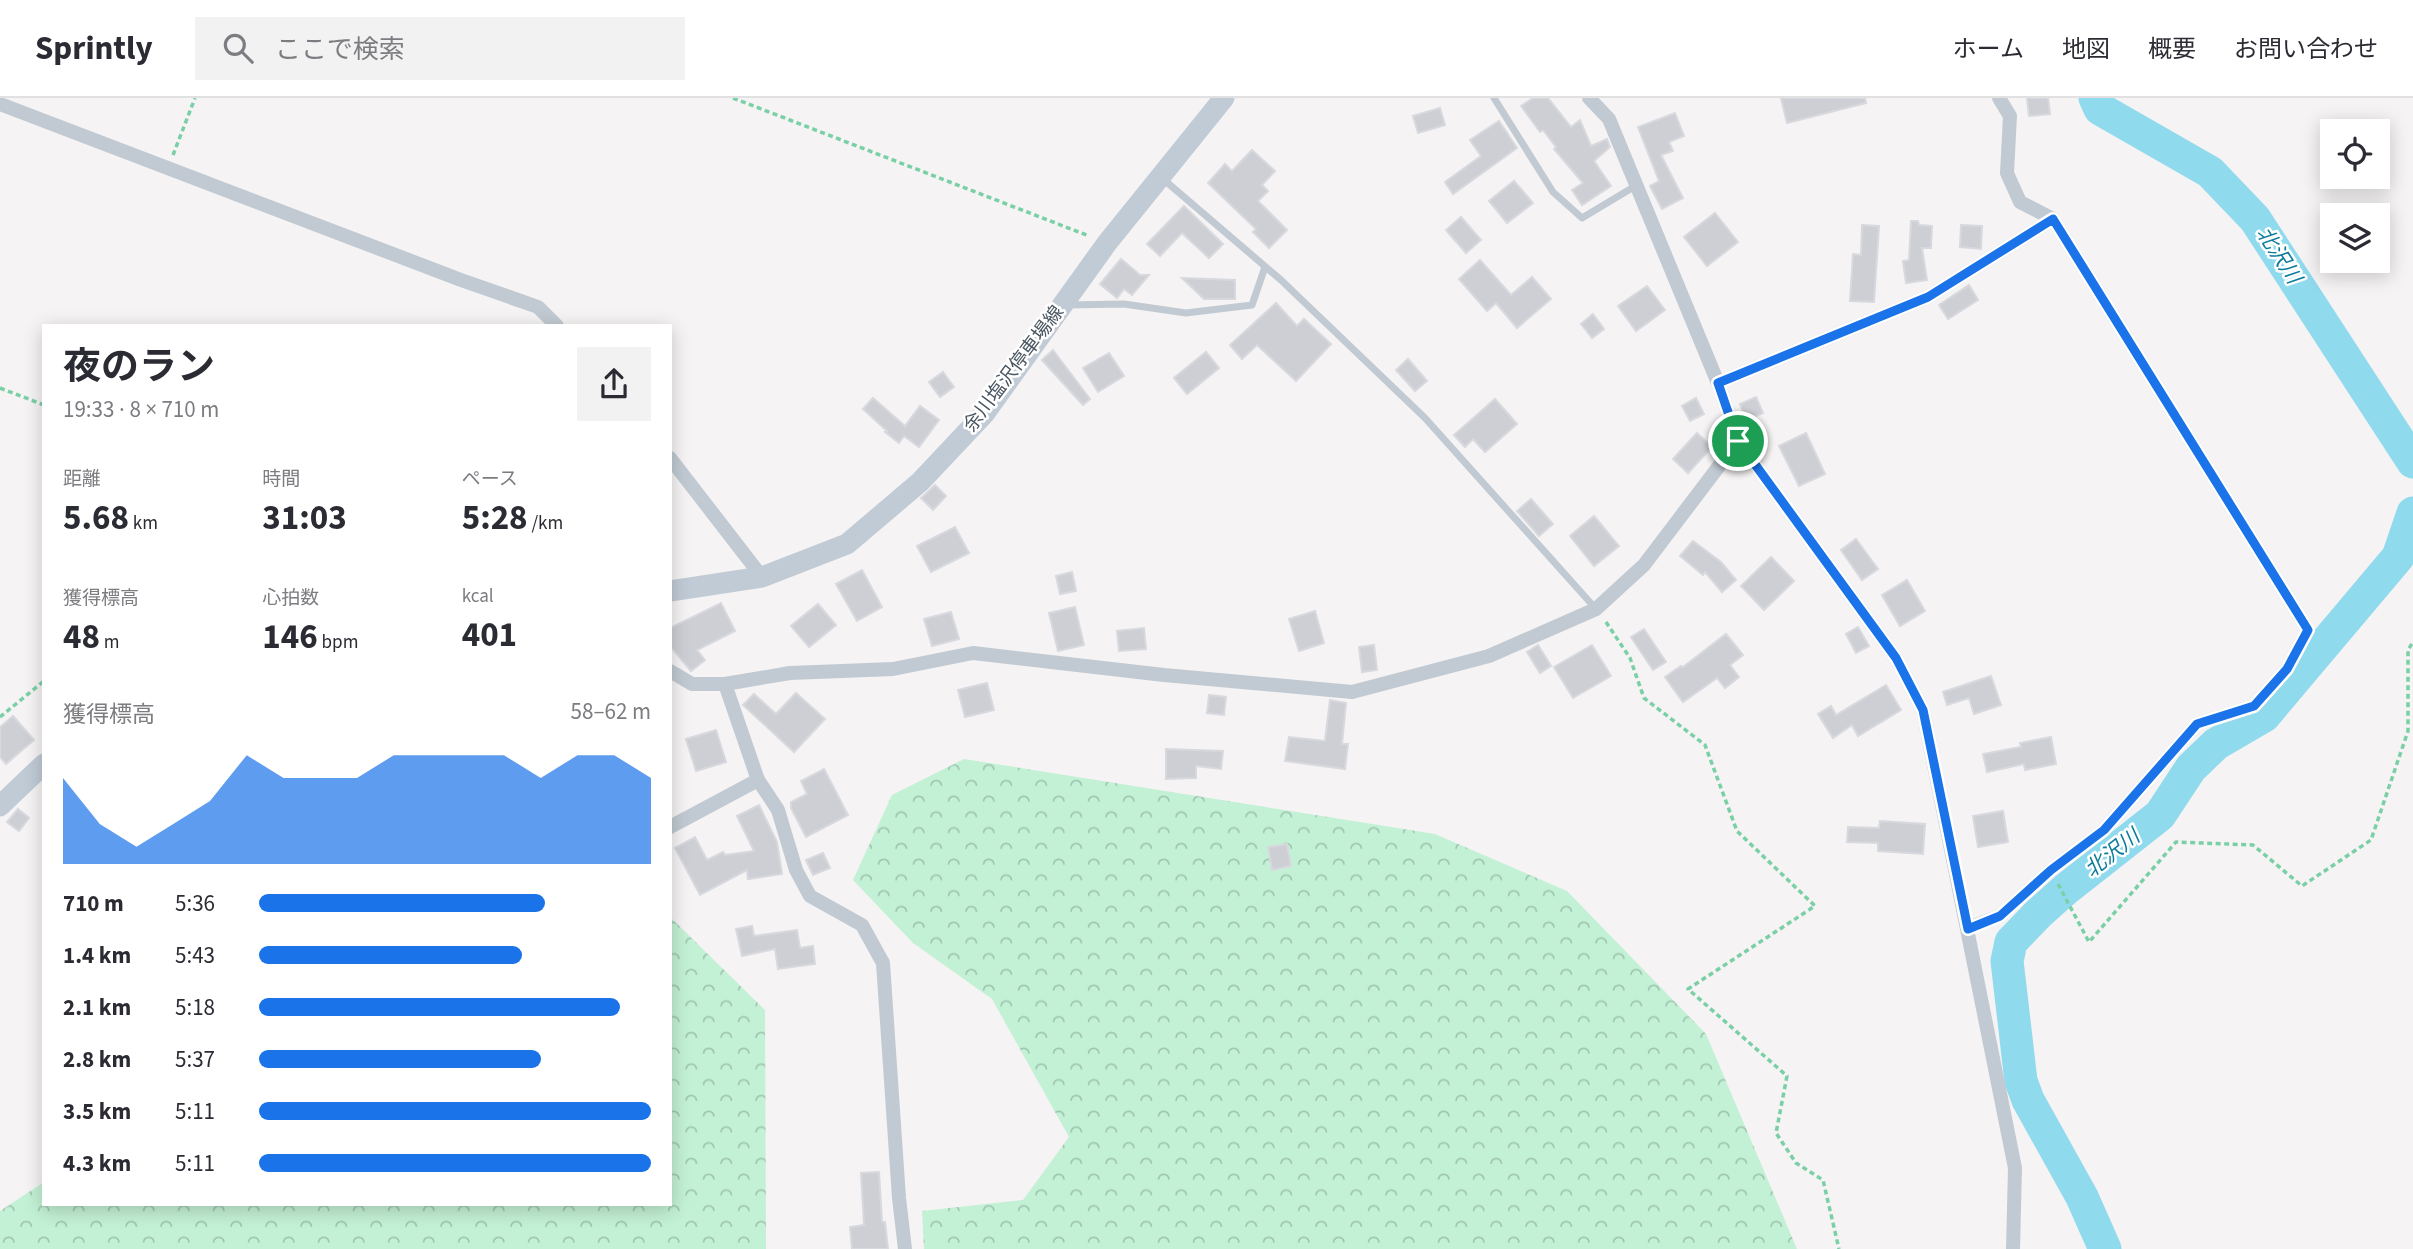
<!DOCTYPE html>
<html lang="ja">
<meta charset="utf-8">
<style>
body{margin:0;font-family:"Source Sans 3","Noto Sans JP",sans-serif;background:#f2f2f3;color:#2b2b33;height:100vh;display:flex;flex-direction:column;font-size:26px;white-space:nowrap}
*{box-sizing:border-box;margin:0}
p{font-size:23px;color:#7c7c81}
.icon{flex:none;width:38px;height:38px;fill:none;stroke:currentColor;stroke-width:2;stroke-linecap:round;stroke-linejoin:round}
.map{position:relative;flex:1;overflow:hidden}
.sheet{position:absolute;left:42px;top:226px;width:630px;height:882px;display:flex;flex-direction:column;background:#fff;border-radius:0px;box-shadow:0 4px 18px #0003}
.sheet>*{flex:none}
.controls{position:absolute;left:2320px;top:21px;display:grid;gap:14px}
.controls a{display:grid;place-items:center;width:70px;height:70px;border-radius:0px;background:#fff;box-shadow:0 4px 18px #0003;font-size:35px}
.pin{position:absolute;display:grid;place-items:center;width:60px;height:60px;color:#fff;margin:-30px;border:4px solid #fff;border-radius:50%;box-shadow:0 2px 7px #0007}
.round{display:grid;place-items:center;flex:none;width:74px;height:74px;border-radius:0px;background:#f2f2f3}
.headline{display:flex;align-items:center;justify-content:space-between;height:119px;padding:0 21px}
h1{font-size:38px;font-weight:700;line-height:52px}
.stats{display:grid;grid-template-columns:repeat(3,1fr);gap:10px;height:119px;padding:7px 21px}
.stats div{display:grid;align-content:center}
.stats b{font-size:35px;font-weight:700}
.stats small{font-size:19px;font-weight:400}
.stats p{font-size:19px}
.chart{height:196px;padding:14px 21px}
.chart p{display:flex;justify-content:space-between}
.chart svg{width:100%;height:126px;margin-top:7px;fill:#1a73e8;opacity:.7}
ul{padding:0 21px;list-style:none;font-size:23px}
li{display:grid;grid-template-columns:112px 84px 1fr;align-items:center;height:52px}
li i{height:18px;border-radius:9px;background:#1a73e8}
header{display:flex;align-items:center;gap:42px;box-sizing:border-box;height:98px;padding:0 35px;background:#fff;border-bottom:2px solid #e1e1e2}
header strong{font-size:33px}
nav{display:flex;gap:38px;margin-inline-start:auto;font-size:24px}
.search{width:490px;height:63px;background:#f2f2f3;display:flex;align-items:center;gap:18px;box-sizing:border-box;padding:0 24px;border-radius:0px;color:#7c7c81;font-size:26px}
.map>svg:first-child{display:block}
.forest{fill:url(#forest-crowns)}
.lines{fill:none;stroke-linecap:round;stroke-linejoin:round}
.river{stroke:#90daee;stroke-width:33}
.building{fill:#cdcfd5;stroke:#d7d9de;stroke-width:2}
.path{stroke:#7ad0a6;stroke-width:3.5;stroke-dasharray:5 3.5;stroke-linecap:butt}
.service{stroke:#c1cad2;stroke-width:7}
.minor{stroke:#c1cad2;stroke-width:14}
.secondary{stroke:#c1cbd6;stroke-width:21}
.route-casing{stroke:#fff;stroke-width:14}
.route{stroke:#1a73e8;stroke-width:9}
.labels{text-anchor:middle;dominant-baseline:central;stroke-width:5;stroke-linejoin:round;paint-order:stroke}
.street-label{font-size:19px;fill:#4a5661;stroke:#fff}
.water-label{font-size:21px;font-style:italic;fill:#0c7c9b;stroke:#fff}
</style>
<header>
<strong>Sprintly</strong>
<div class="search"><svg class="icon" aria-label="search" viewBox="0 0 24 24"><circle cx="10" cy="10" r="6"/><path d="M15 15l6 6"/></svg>ここで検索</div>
<nav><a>ホーム</a><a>地図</a><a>概要</a><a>お問い合わせ</a></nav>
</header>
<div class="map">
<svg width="2413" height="1151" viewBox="0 0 2413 1151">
<defs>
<pattern id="forest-crowns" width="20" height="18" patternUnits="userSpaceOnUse" patternTransform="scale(1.75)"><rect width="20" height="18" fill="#c3f1d5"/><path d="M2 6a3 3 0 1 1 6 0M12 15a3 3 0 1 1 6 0" fill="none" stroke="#a0c6b0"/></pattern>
</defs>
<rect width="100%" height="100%" fill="#f5f3f3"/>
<!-- forest -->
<g class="forest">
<path d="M964,661L1435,736L1567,793L1706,936L1797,1151H924L922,1113L1023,1102L1069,1039L992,901L913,845L853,782L892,697Z"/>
<path d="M670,819L765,912L766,1151H0V1113L44,1084V1106H670Z"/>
</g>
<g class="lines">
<!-- river -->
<g class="river">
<path d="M2095,0L2100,11L2210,74L2255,121L2413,364"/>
<path d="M2105,1151L2082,1099L2028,1002L2021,983L2007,863L2011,844L2038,816L2066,791L2160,717L2191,670L2216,646L2264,618L2398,459L2413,415"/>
</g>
</g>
<!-- building -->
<g class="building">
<path d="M1533,0H1548L1571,29L1580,22L1591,48L1607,41L1610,49L1594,63L1611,88L1582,107L1572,92L1583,85L1554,51L1556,49L1543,32L1540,34L1521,8Z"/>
<path d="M1781,0H1865L1866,5L1787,25Z"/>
<path d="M2027,0H2048L2050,16L2029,18Z"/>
<path d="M1440,10L1445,27L1418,35L1413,18Z"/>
<path d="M1675,15L1684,38L1669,44L1673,53L1661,57L1683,100L1662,111L1650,88L1659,83L1638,29Z"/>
<path d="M1499,23L1517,50L1453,96L1445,84L1481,58L1470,42Z"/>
<path d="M1252,52L1275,73L1262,87L1268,93L1258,103L1287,132L1269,150L1253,134L1256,131L1208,85L1225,66L1232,73Z"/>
<path d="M1514,83L1533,105L1507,125L1489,103Z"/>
<path d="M1184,108L1223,146L1209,160L1182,135L1160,158L1147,146Z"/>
<path d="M1715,115L1738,144L1707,168L1684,139Z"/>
<path d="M1461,119L1481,142L1466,155L1446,132Z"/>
<path d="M1911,123H1918L1919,127L1932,128L1931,150H1922L1927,182L1906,185L1903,163L1909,162Z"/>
<path d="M1862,127L1879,128L1874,204L1850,203L1853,156L1861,157Z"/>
<path d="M1961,127L1982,128L1981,151L1960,149Z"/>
<path d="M1121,161L1140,177H1149L1132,197L1124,191L1117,200L1100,186Z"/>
<path d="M1480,162L1511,197L1532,179L1551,201L1517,230L1496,205L1487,213L1459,181Z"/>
<path d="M1182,180L1235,182V201H1204Z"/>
<path d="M1969,187L1978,202L1948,221L1939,207Z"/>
<path d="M1647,188L1665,212L1636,233L1618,208Z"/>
<path d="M1276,205L1297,228L1304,221L1331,246L1296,283L1257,247L1242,261L1230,247Z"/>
<path d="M1593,216L1604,231L1592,240L1581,226Z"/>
<path d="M1053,252L1090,301L1083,307L1042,262Z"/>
<path d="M1206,254L1219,270L1187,296L1174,280Z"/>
<path d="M1109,255L1124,278L1098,294L1083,270Z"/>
<path d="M1408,261L1427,283L1415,293L1396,272Z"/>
<path d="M943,274L954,289L940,299L929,284Z"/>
<path d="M1756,299L1763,315L1746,322L1740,306Z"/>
<path d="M873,300L905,328L920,308L939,322L919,349L904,338L899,345L885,334L887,333L863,311Z"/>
<path d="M1696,300L1704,316L1690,323L1682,308Z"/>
<path d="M1495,301L1517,326L1485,354L1473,341L1465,349L1454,337Z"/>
<path d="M1697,335L1712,349L1688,375L1673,361Z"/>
<path d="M1806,335L1825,376L1799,388L1779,348Z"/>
<path d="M935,387L946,398L933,412L921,400Z"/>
<path d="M1531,401L1553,426L1539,438L1517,413Z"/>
<path d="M1594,418L1619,448L1594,468L1570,438Z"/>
<path d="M955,429L969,455L931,474L917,448Z"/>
<path d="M1856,441L1878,471L1862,482L1841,452Z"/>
<path d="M1693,443L1721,464L1736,482L1722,494L1705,474L1703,477L1680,458Z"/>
<path d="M1771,459L1794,483L1764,512L1741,488Z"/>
<path d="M862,472L882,509L857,523L836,486Z"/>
<path d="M1072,474L1076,493L1060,496L1056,478Z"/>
<path d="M1907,482L1925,513L1900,528L1882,497Z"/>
<path d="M721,505L735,533L697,552L705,562L691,573L670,548V530Z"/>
<path d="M818,506L836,527L809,549L791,528Z"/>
<path d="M1075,509L1084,547L1058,553L1049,515Z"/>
<path d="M1315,513L1324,545L1299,553L1289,521Z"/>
<path d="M951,514L959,541L932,548L924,521Z"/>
<path d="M1858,529L1869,548L1856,555L1846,536Z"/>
<path d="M1144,530L1146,551L1119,553L1117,533Z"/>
<path d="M1644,531L1666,564L1653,572L1631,539Z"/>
<path d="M1726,536L1743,557L1730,567L1739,579L1725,590L1717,580L1683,604L1665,579L1681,568L1683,569Z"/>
<path d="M1374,547L1377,572L1362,574L1359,549Z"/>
<path d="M1538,547L1551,568L1540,575L1527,554Z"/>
<path d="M1592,547L1611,578L1573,600L1554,569Z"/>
<path d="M1991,578L2001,607L1974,616L1969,600L1947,607L1943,594Z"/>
<path d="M987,585L994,612L965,619L958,592Z"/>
<path d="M1886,587L1901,612L1858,638L1852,627L1833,640L1818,616L1831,608L1836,617Z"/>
<path d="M796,595L825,621L794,654L743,607L754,596L776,616Z"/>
<path d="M1209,597L1226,599L1224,617L1207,615Z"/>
<path d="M1330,602L1346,605L1342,646H1348L1345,671L1285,663L1289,639L1325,643Z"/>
<path d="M13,618L34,642L6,666L0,659V629Z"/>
<path d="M716,632L726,664L696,673L686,641Z"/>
<path d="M2051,639L2056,666L2025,672L2024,666L1987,674L1983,656L2021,649L2020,645Z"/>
<path d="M1166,651L1223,653L1221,671L1196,668V680L1166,681Z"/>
<path d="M824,671L848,717L806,739L791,710V704L807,696L801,683Z"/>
<path d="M759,707L777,744L782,776L748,781L747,772L700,797L675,750L695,739L707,762L723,754L725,757L754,753L737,718Z"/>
<path d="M18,711L29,720L19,733L7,724Z"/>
<path d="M2003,713L2008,744L1978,749L1973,718Z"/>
<path d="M1880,723L1925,726L1923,756L1878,753V745L1847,744L1848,729L1879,730Z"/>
<path d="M1287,746L1291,768L1272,772L1268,749Z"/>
<path d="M823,755L830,770L813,777L806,762Z"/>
<path d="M752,828L754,838L797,832L800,850L813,848L815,866L778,871L775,851L742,858L736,831Z"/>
<path d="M879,1074L882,1124H885L888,1151H852L850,1129L864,1127L861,1075Z"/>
</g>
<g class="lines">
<!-- path -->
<g class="path">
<path d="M733,0L1089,138"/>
<path d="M173,57L195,0"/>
<path d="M0,290L44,307"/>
<path d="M1606,524L1630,560L1644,600L1705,647L1737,733L1815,808L1688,891L1787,978L1776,1035L1796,1065L1823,1082L1839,1151"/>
<path d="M0,619L44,583"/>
<path d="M2058,786L2089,844L2176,744L2253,747L2302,788L2371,742L2408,633V552L2413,544"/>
</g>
<!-- service -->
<g class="service">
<path d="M1494,0L1553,94L1582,120L1637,87"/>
<path d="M1163,81L1281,182L1425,320L1596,511"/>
<path d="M1067,207L1124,206L1186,215L1252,207L1265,169"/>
</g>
<!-- minor -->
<g class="minor">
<path d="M1589,0L1609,21L1718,285L1738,343L1896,560L1923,612L2015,1070L2013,1151"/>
<path d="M0,6L461,182L538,209L557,228"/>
<path d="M1718,285L1928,199L2053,121"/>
<path d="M670,360L762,479"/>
<path d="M670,573L692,586H725L790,575L893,571L973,555L1164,577L1352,594L1489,558L1596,511L1644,467L1738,343"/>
<path d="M725,586L758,682L778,712L796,772L810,798L862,827L883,865L899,1100L905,1151"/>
<path d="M670,729L758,682"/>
<path d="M1968,830L2000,818L2051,772L2104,732L2197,626L2254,608L2287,571L2308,532L2053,121L2020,104L2007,75L2010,18L1999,0"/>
</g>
<!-- secondary -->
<g class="secondary">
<path d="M670,493L762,479L847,446L920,384L985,315L1107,145L1224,0"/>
<path d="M0,708L44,666"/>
</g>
</g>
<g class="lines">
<defs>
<path id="route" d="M2053,121L2308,532L2287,571L2254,608L2197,626L2104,732L2051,772L2000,818L1968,831L1923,612L1896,560L1738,343L1718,285L1928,199Z"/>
</defs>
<!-- route casing -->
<use href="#route" class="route-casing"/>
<!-- route -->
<use href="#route" class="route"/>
</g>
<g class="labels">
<!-- street labels -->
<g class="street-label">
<text transform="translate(1014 271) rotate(-53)">余川塩沢停車場線</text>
</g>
<!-- water labels -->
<g class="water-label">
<text transform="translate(2279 157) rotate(57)">北沢川</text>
<text transform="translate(2112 755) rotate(-38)">北沢川</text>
</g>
</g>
</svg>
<div class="controls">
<a><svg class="icon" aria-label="locate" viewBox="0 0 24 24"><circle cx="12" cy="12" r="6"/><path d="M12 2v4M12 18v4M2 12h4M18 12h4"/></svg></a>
<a><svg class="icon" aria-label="layers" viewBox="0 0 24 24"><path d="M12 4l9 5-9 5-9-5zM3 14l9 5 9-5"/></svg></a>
</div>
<div class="pin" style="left:1738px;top:343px;background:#1e9e55"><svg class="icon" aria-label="arrive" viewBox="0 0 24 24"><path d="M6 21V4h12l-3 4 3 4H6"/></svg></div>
<section class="sheet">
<div class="headline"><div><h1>夜のラン</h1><p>19:33 · 8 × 710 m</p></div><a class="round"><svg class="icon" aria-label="share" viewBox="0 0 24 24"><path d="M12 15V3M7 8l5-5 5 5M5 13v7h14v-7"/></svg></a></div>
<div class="stats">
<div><p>距離</p><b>5.68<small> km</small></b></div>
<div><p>時間</p><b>31:03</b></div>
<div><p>ペース</p><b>5:28<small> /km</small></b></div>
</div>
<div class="stats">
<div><p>獲得標高</p><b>48<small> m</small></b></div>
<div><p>心拍数</p><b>146<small> bpm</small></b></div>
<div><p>kcal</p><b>401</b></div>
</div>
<div class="chart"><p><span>獲得標高</span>58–62 m</p>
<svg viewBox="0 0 160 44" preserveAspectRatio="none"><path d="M0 44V14L10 30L20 38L30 30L40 22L50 6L60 14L70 14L80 14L90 6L100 6L110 6L120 6L130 14L140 6L150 6L160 14V44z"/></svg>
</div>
<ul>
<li><b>710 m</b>5:36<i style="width:73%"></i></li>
<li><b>1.4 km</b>5:43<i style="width:67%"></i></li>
<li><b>2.1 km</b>5:18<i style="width:92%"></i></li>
<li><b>2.8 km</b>5:37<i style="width:72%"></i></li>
<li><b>3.5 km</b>5:11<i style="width:100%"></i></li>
<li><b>4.3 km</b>5:11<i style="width:100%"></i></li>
</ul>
</section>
</div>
